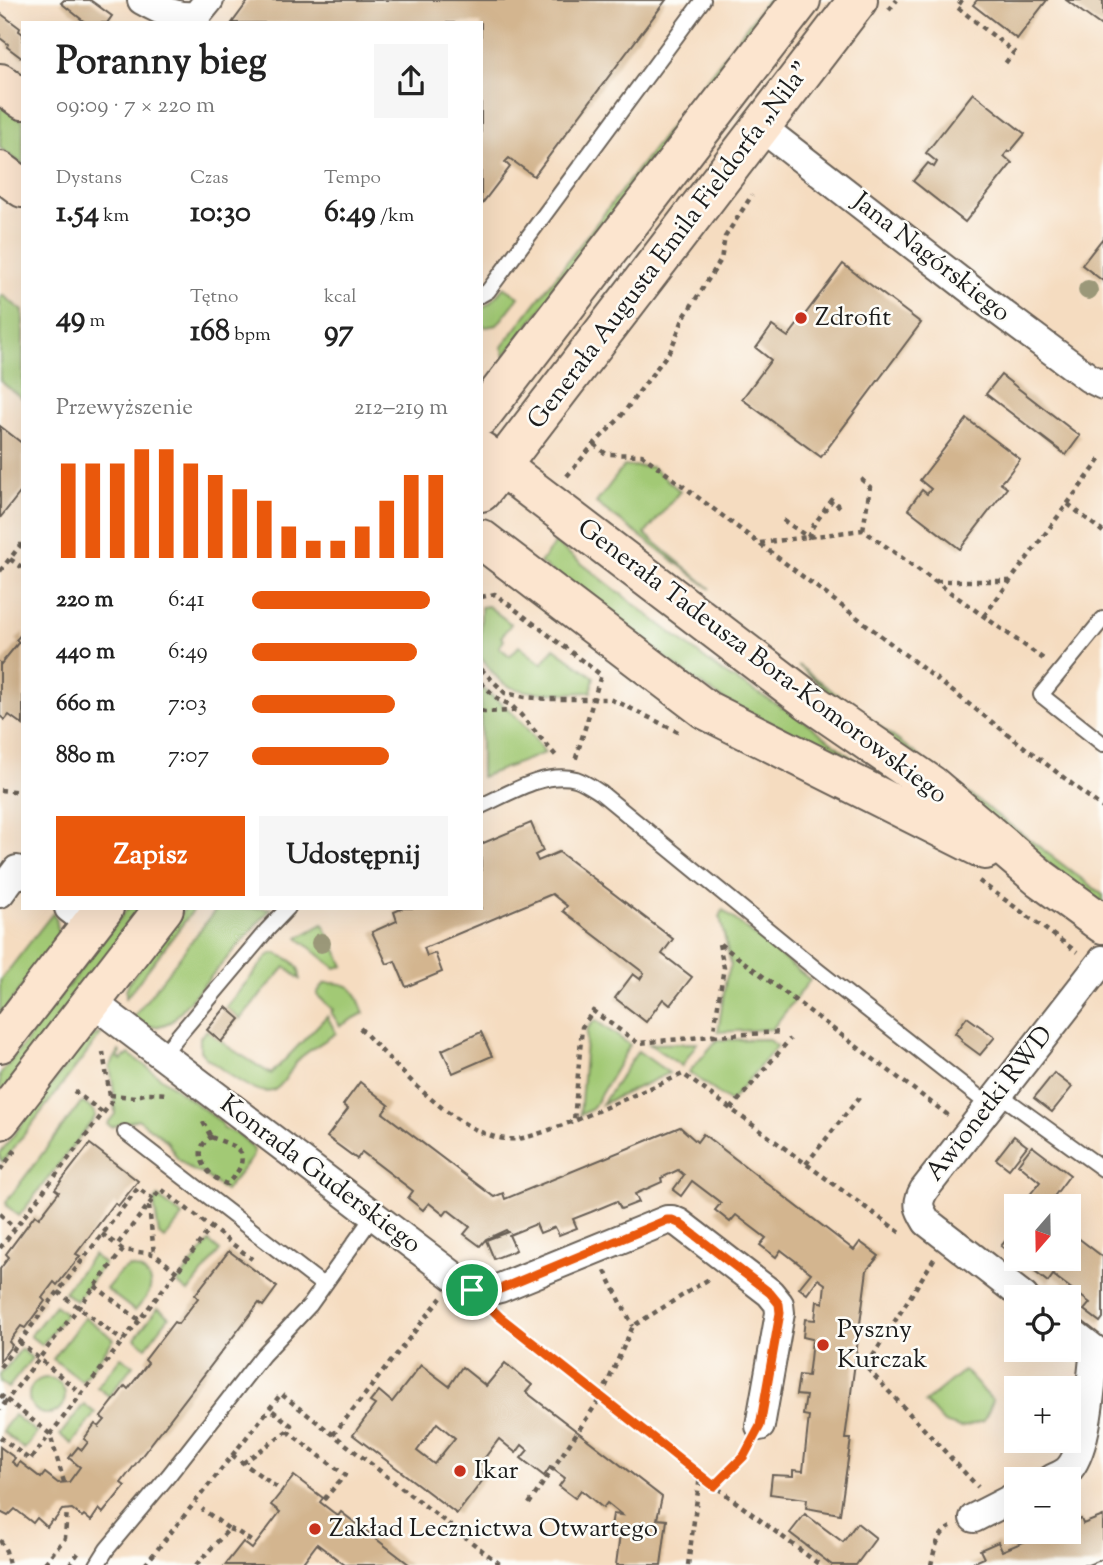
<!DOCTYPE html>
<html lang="pl">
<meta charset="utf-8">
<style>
body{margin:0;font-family:"Sorts Mill Goudy",serif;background:#f6f6f6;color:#222;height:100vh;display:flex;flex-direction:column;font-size:26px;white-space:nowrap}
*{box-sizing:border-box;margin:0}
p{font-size:23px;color:#767676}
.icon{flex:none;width:38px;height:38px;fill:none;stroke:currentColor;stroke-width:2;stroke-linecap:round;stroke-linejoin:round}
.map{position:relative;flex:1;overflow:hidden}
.panel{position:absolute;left:21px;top:21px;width:462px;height:889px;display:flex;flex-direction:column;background:#fff;border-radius:0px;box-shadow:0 7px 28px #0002}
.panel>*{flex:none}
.needle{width:46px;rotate:200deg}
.fabs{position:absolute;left:1004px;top:1194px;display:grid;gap:14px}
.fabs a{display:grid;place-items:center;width:77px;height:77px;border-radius:0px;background:#fff;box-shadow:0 7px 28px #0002;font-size:35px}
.pin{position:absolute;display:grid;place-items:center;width:60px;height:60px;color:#fff;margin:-30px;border:4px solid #fff;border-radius:50%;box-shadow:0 2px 7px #0007}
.round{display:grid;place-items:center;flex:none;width:74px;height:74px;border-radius:0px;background:#f6f6f6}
.headline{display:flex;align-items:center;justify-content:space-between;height:119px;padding:0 35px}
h1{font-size:38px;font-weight:700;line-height:52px}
.figures{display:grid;grid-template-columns:repeat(3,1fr);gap:10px;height:119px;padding:7px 35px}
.figures div{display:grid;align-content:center}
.figures b{font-size:30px;font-weight:700}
.figures small{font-size:19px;font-weight:400}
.figures p{font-size:19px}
.chart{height:196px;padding:14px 35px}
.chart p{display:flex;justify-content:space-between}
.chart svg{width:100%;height:126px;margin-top:7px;stroke:#ea580c;stroke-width:6}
.button{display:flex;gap:14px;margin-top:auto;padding:14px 35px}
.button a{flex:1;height:80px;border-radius:0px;background:#ea580c;color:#fff;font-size:28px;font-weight:700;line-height:80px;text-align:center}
.button a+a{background:#f6f6f6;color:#222}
ul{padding:0 35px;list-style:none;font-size:23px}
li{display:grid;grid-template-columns:112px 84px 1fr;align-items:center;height:52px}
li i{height:18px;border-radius:9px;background:#ea580c}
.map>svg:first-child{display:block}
.green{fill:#a2c974;stroke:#5f7248;stroke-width:2}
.building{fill:#d3b58f;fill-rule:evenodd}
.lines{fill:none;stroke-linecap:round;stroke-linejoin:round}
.lane-casing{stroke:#685f55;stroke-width:18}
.street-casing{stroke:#685f55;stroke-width:32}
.secondary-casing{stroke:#685f55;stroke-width:42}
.path{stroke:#685f55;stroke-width:4.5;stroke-dasharray:5 5;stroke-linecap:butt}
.lane{stroke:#fff;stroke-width:14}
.street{stroke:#fff;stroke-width:28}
.secondary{stroke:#fce5cf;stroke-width:38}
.tree{fill:#9b9879}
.route-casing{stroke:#fff;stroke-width:14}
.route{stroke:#ea580c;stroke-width:9}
.poi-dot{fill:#c8321e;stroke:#fdfcf7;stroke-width:2.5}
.labels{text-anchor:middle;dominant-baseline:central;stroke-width:5;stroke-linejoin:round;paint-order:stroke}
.street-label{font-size:26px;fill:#1c1c1c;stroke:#fdfcf7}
.poi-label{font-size:26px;fill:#1c1c1c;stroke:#fdfcf7;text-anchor:start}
</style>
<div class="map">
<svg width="1103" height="1565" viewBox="0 0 1103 1565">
<rect width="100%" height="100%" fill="#fdfcf7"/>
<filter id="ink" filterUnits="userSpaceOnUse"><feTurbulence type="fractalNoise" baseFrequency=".0143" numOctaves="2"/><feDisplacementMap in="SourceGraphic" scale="14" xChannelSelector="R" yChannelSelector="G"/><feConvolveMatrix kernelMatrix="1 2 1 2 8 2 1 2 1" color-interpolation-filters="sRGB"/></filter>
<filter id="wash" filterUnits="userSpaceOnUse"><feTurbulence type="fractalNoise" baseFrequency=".00686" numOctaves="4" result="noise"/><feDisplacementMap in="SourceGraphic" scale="28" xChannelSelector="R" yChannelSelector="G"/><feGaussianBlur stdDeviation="1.57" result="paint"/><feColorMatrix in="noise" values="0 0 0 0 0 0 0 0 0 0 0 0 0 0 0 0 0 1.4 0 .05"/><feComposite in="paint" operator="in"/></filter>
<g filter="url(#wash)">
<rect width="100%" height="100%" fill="#f5dcc0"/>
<!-- green -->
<g class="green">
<path d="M767,0H778L505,356L502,347Z"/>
<path d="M0,104L23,121V165L0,148Z"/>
<path d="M504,287L519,297L497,325L486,327L481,324V309L492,301Z"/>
<path d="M2,295L23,311V399L0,381V298Z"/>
<path d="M624,466L652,467L680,491L645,534L711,589L596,503Z"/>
<path d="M555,543L722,672L802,719L857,762L855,765L726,701L692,678L540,563Z"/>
<path d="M488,606L511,624L501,637L504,640L499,647L510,656L519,646L542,664L554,648L594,677L591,692C570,693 520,696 503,683C495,677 488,666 481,658V607Z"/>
<path d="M798,665L1103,895V905L850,712Z"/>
<path d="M481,687C491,697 503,703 512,713C525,724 535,739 545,753L481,777Z"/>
<path d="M128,908H139L115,945L0,1095V1075Z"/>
<path d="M185,908H195L126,998V990L129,982Z"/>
<path d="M217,908H271L172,1021C156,1029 148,1029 133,1018Z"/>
<path d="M723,910L810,980L772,1029L718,1032L726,979L731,965L720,917Z"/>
<path d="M53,913L56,918L59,936L0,1016V981Z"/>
<path d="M323,924L344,966L335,968L298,938Z"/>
<path d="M275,953C288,958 301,963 300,979L285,967L240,1019L226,1007L269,955Z"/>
<path d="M325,983C354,982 354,989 364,1013L340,1026L331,1012L333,1010L317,995L319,990Z"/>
<path d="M327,1016L336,1033C325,1041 310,1049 300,1058C291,1067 287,1081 276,1089C260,1102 220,1067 205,1057L200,1051V1037L207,1030L227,1046L271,1074Z"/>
<path d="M595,1020L630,1045L592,1109L580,1115L587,1029Z"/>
<path d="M97,1034H101L3,1162L0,1159V1153L84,1042Z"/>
<path d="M767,1039L777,1046L730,1102L689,1072L717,1040Z"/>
<path d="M697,1043L682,1066L649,1044Z"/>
<path d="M119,1051L121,1053L118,1058L122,1060L125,1056L126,1057L129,1054L221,1122L224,1129C235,1130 247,1140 254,1150L252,1158L225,1191L203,1174L193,1171L177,1158L167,1141L138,1119L112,1127L107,1124L115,1114L114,1092L110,1066Z"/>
<path d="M638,1051L669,1073L602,1104Z"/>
<path d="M84,1103L95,1112V1117L19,1216L7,1206L6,1202L80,1104Z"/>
<path d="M158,1197L183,1216L165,1239L159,1235L154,1203Z"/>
<path d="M209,1242L220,1251L188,1292L177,1283Z"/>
<path d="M93,1255L104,1264L76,1301L64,1292Z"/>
<path d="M129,1267C145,1268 156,1281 147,1296C144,1301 139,1306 135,1311L106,1289L120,1272Z"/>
<path d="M55,1305L66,1314L42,1345L30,1336Z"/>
<path d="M158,1308L169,1317L146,1347L135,1338Z"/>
<path d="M85,1317L114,1339L82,1381L53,1359Z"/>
<path d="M21,1349L32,1358L8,1388L0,1382V1375Z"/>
<path d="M121,1357L133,1365L109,1396L97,1387Z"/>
<path d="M964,1370L993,1401L984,1421L960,1428L944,1423L925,1402Z"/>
<circle cx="47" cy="1396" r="18"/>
<path d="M84,1404L95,1413L72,1444L60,1435Z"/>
<path d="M14,1415L37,1433L24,1449L2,1431Z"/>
</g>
<g id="blocks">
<!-- building -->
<g class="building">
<path d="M64,0H90L112,16L107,23H86L61,3Z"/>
<path d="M249,0H666L534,176L509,158L505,162L510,167L481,205V23H232Z"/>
<path d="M977,0H1047L1017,39L973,5Z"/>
<path d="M1066,0H1103V27L1089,17Z"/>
<path d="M0,13L20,28L19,31L23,34V59L7,47L8,44L0,38Z"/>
<path d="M973,93L1025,134L1010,152L1008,151L1004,156L1012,163L965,222L913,181L928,163L934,167L937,162L926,153Z"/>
<path d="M1103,238V281L1082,265Z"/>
<path d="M843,264L921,323L821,457L742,399L771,360L756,348L772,326L788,337Z"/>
<path d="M1001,375L1080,436L1066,455L986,394Z"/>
<path d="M967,419L1020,459L1005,479H1004L1000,483L1007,488L960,549L908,509L922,490L927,494L931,489L920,480Z"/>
<path d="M0,426L23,444V489L0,518Z"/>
<path d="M23,632V725L9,715L5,720L0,716V663L1,664L19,642L16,640Z"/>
<path d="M531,823L543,851L535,855L538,861L559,852L673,939L662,954L692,977L670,1005L663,999L646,1022L615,998L633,974L640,979L644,973L563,911L567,906L552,894L424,948L427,956L435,953L442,972L406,987L395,961L387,964L372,932L397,921L394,912L403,908H481V844Z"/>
<path d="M226,1007L240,1019L221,1042L207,1030Z"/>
<path d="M967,1017L995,1037L980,1055L961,1041L962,1039L955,1033Z"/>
<path d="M481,1032L492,1056L453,1073L442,1050Z"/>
<path d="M1054,1073L1072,1087L1052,1112L1034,1098Z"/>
<path d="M360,1082L389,1105L383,1113L494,1197L503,1193L505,1199L680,1127L697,1142L703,1134L854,1250L860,1242L879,1256L867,1270L845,1439H851L840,1514L806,1508L807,1499L770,1494L772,1475L793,1476V1470L803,1471L809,1416L803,1415L806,1396L796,1395L799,1375L808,1376L810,1360L812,1339L803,1337L805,1319L815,1320L817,1301L823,1303L825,1284L818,1279L807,1294L799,1288L811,1273L781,1250L776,1257L760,1245L766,1238L736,1215L730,1222L715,1210L721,1203L692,1181L681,1196L673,1190L684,1175L678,1170L661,1178L662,1182L635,1194L639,1202L621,1209L617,1201L591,1212L573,1219L577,1228L559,1235L555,1227L540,1233L536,1224L509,1235L516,1250L494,1259L486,1240L508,1232L506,1230L486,1239L480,1246L464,1234L470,1227L448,1210L444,1215L429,1203L423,1210L408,1198L413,1191L362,1152L357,1159L327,1137L348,1109L343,1105Z"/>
<path d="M1014,1136L1027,1146L1009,1169L996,1159Z"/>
<path d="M90,1144L138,1181L118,1206L115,1203L76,1254L80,1256L57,1285L54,1282L42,1298L45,1301L25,1328L21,1326L9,1342L12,1345L0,1361V1269L9,1257L6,1254L35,1215L39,1218L59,1192L55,1189Z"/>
<path d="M1032,1146L1070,1175L1049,1203L1053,1206H1021L1040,1182L1018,1164Z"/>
<path d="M1017,1227V1258H1069V1231L1103,1257V1318L1100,1322L1084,1310L1090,1303L1053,1275L1048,1282L1001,1246Z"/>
<path d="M229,1251L277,1287L263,1306L259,1303L121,1483L125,1486L103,1513L99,1509L91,1521L84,1515L82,1517L72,1509L62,1510L54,1521L52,1520L47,1527L37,1518L33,1523L15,1509L8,1516L0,1512V1447L15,1458L12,1462L17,1466L20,1462L41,1478L45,1473L58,1483L69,1482L80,1467L69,1458L78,1447L82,1450L88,1442L84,1439L95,1424L99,1427L105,1420L101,1417L125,1386L128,1389L148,1363L145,1360L174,1322L178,1324L198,1298L195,1295Z"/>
<path d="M505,1363L532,1385L526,1392L662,1497L657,1519L667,1520L661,1565H616L620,1534L610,1533L613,1514L622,1515L607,1503L603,1508L581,1490L575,1498L559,1486L565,1478L550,1467L544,1476L521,1458L528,1450L522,1445L516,1453L499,1439L477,1468L486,1476L457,1514L353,1435L375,1405L370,1402L379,1391L392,1402L421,1365L449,1386L462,1367L486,1386ZM437,1423L455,1438L434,1464L417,1451Z"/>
<path d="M294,1476L323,1498L320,1502L338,1516L341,1512L410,1565H345L317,1544L301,1565H225L243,1542L252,1549L280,1512L271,1505Z"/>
<path d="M805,1514L843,1542L857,1523L876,1538L856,1565H832L790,1533Z"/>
<path d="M1103,1516V1559L1088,1565H968L984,1558L980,1550L998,1542L1002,1551L1045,1533L1044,1531H1069V1523L1081,1519L1083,1524Z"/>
</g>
</g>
</g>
<g filter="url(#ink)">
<use href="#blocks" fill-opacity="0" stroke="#685f55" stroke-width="2"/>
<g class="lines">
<defs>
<g id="lane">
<path d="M481,295L488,291L703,0"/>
<path d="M1103,619L1041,695L1103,744"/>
<path d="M481,806C510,793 544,771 576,779C585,782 593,788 601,793L817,970L990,1106"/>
<path d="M162,1055L267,930L288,908"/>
<path d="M999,1094L1103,1169"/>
<path d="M125,1132L323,1285"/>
<path d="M97,1565L107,1549L169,1475L263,1355L310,1305L374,1215"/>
</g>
<g id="street">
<path d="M142,0C160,10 175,18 196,16L209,0"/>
<path d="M761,127L992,306L1089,378L1103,385"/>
<path d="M0,893L17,870L23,874"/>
<path d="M69,908L91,925"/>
<path d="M92,1002L472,1290L488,1291L500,1288L667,1220H672L679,1223L770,1293L779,1304L780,1313L760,1426"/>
<path d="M1024,1297L927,1222C919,1209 916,1204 924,1190L1103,960"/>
<path d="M1052,1479C1056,1477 1063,1474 1067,1471C1088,1452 1091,1378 1095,1350L1069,1330"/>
<path d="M974,1518L1017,1496"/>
</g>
<g id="secondary">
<path d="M0,83L23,100"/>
<path d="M0,171L23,188"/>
<path d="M481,416L801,0"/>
<path d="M481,451L809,701L931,785L1040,878L1103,924"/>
<path d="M481,492L858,0"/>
<path d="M481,539L706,710L985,850"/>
<path d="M0,1043L104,908"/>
<path d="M0,1120L164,908"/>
</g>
</defs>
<!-- lane casing -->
<use href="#lane" class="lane-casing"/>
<!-- street casing -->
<use href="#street" class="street-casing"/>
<!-- secondary casing -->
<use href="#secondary" class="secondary-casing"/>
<!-- path -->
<g class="path">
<path d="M962,0L957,7L1014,52L1003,66"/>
<path d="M889,10L897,0"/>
<path d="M594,444L606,454L642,455L863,622L1103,808"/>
<path d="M567,476L594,444L619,419L671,349L684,317L721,260L725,237L752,195"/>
<path d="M861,479L870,487L863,530"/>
<path d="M1068,504L1103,532"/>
<path d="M783,520L808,537L813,526L832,500L840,507"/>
<path d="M760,543L863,530L1045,660"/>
<path d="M10,559L23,568"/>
<path d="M0,571L23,542"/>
<path d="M936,581H1010"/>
<path d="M481,597L495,594L601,675L575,761"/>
<path d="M984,616L1103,456"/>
<path d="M481,669L505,693L525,697L547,699H609L622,704L680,733"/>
<path d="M481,683L499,700L511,705L521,715L557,757"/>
<path d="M481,711L484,712L511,711L515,710"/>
<path d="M0,790L23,792"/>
<path d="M979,881L1077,952"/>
<path d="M719,944L724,967L713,1036L638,1043L593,1011L582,1027L574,1121L683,1074L902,1234"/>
<path d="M720,944L948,1115"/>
<path d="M360,1028C395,1064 463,1145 518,1139C533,1137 559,1126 574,1121"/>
<path d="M713,1036L782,1032"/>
<path d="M74,1091L103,1113"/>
<path d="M110,1095L135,1097L147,1093L168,1094"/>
<path d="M731,1109L790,1039"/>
<path d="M203,1122L211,1137"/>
<path d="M211,1137L234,1146L241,1153C244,1167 236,1174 227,1184C208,1178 188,1151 211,1137Z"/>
<path d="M806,1164L862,1094"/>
<path d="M0,1170L17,1148"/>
<path d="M149,1206L154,1254"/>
<path d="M0,1214L15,1228"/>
<path d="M102,1234L117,1245"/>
<path d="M0,1248L111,1103L103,1052"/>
<path d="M123,1250L117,1245L161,1189L252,1259"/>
<path d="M934,1259L866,1367L978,1487"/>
<path d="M605,1271L633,1326"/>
<path d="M95,1286L139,1320"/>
<path d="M58,1292L123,1341"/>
<path d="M498,1315L700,1475L820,1565"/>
<path d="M19,1342L82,1394"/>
<path d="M0,1367L138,1188L153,1199"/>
<path d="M0,1395L7,1400L0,1410"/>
<path d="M287,1431L345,1475L321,1503"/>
<path d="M333,1435L441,1298"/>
<path d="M0,1437L30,1460L214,1224"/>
<path d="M232,1455L282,1491"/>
<path d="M243,1463L287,1431L291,1425L269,1408"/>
<path d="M64,1482L50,1434L7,1400L123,1250L154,1254L177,1272"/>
<path d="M714,1486L739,1462L748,1448"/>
<path d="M529,1504L601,1397L633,1326L709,1279"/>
<path d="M229,1529L238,1532L255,1544"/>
<path d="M0,1540L6,1551L9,1565"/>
<path d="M45,1563L65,1538L67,1509"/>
<path d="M69,1565L79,1552"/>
<path d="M145,1565L281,1394L501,1565"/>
<path d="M196,1565L229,1529L202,1509"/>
<path d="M688,1565L700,1476"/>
<path d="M931,1565C934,1552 937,1533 951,1527"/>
</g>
<!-- lane -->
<use href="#lane" class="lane"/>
<!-- street -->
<use href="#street" class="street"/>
<!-- secondary -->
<use href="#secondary" class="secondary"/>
</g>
<!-- trees -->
<g class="tree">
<circle cx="1088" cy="290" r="10"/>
<circle cx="321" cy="943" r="10"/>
</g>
</g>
<g class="lines" filter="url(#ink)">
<defs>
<path id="route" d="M667,1220H672L679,1223L770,1293L779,1304L780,1313L760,1426L744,1456L714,1486L500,1317L472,1290L488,1292L500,1289Z"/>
</defs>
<!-- route casing -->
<use href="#route" class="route-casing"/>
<!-- route -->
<use href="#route" class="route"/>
</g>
<!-- markers -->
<g class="poi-dot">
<circle cx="801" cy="318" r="7"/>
<circle cx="823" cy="1345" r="7"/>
<circle cx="460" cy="1471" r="7"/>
<circle cx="315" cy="1529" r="7"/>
</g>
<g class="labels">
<!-- street labels -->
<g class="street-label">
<text transform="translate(670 246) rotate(-53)">Generała Augusta Emila Fieldorfa „Nila”</text>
<text transform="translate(931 258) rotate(38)">Jana Nagórskiego</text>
<text transform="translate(762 662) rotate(37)">Generała Tadeusza Bora-Komorowskiego</text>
<text transform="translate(990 1104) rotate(-52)">Awionetki RWD</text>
<text transform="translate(320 1175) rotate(37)">Konrada Guderskiego</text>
</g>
<!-- poi labels -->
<g class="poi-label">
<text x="815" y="318">Zdrofit</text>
<text x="837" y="1330">Pyszny<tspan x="837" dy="30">Kurczak</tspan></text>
<text x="474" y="1471">Ikar</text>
<text x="329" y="1529">Zakład Lecznictwa Otwartego</text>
</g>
</g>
</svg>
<div class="fabs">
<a><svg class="needle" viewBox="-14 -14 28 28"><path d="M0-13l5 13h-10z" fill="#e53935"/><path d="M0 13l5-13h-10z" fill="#767676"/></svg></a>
<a><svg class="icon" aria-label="locate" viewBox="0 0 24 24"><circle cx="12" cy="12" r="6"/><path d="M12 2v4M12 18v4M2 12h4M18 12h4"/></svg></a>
<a>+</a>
<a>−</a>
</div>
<div class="pin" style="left:472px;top:1290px;background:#1e9e55"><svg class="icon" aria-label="arrive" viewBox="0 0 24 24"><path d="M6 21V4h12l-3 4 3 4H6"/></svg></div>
<section class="panel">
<div class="headline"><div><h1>Poranny bieg</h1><p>09:09 · 7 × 220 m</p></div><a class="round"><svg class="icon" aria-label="share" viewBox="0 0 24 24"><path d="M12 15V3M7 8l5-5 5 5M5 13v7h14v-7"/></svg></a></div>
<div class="figures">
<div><p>Dystans</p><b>1.54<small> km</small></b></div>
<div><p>Czas</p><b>10:30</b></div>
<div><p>Tempo</p><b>6:49<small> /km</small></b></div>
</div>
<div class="figures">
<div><b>49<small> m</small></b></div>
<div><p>Tętno</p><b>168<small> bpm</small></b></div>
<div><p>kcal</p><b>97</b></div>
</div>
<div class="chart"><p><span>Przewyższenie</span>212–219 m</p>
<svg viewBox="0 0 160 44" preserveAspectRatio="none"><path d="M5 44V11M15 44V11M25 44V11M35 44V6M45 44V6M55 44V11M65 44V15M75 44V20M85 44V24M95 44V33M105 44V38M115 44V38M125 44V33M135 44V24M145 44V15M155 44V15"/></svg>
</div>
<ul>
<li><b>220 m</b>6:41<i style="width:91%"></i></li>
<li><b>440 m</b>6:49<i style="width:84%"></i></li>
<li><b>660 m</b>7:03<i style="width:73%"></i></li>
<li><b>880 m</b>7:07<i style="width:70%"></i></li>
</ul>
<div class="button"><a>Zapisz</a><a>Udostępnij</a></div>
</section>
</div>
